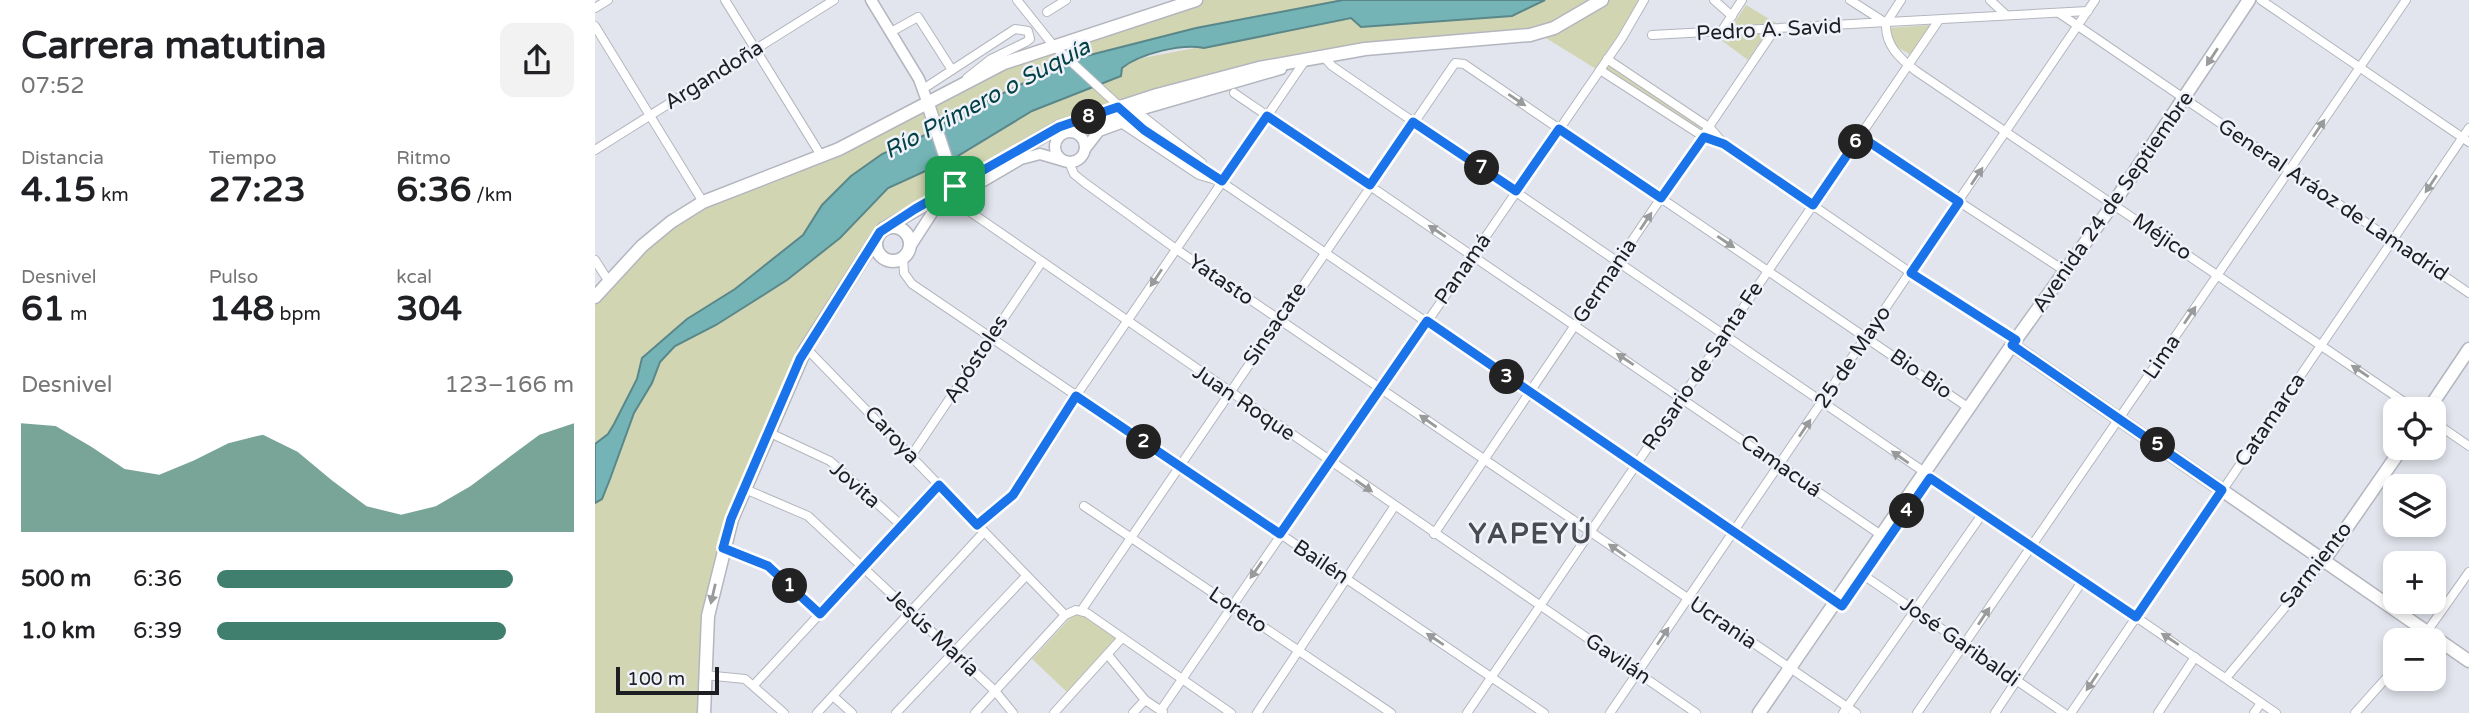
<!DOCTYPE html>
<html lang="es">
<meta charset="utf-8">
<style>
body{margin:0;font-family:"Varela Round",sans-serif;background:#f2f2f2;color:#202124;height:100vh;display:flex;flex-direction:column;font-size:26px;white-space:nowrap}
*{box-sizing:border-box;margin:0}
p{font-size:23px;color:#757577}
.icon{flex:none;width:38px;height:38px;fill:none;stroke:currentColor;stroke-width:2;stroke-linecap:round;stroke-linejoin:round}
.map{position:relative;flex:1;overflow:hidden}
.side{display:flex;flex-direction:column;background:#fff;width:595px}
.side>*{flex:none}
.buttons{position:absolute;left:1788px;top:397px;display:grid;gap:14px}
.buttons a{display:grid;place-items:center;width:63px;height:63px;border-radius:14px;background:#fff;box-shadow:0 4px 10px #0003;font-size:35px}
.scale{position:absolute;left:21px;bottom:18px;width:103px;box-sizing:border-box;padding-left:7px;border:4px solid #1d1e21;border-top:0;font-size:19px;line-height:24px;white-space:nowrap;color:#1d1e21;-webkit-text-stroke:5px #f0f2fb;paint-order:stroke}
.pin{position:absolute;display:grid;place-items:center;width:60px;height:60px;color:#fff;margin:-30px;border-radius:14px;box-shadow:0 4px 10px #0006}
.km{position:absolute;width:35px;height:35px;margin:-18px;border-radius:50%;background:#222;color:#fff;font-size:19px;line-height:35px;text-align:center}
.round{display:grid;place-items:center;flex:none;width:74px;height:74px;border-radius:14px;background:#f2f2f2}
.summary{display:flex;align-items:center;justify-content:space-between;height:119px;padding:0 21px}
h1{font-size:38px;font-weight:800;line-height:52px}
.stats{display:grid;grid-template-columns:repeat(3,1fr);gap:10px;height:119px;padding:7px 21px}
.stats div{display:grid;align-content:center}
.stats b{font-size:35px;font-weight:800}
.stats small{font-size:19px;font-weight:400}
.stats p{font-size:19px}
.chart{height:196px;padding:14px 21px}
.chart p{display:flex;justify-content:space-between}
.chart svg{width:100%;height:126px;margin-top:7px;fill:#407f6d;opacity:.7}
ul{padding:0 21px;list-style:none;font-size:23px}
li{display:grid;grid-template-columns:112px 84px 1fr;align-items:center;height:52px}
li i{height:18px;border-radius:9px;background:#407f6d}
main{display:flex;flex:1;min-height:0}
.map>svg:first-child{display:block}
.green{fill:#d2d5b2}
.water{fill:#74b4b6;stroke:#5a8789;stroke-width:2}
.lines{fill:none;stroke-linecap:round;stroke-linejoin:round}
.minor-casing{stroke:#b3b6be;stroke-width:10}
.tertiary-casing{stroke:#b3b6be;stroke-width:13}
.secondary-casing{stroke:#b3b6be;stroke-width:15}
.primary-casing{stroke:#b3b6be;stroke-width:15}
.minor{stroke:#fff;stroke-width:8}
.tertiary{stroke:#fff;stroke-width:10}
.secondary{stroke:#fff;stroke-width:12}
.primary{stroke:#fff;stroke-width:12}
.oneway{fill:#999a9b}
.route-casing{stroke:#fff;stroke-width:14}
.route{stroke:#1a73e8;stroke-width:9}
.labels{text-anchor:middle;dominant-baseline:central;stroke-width:5;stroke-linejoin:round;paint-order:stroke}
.street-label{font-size:21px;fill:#1d1e21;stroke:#f0f2fb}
.water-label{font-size:23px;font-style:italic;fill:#024244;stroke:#f0f2fb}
.district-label{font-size:28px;font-weight:bold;letter-spacing:2px;fill:#4a4b52;stroke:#f0f2fb}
</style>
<main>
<section class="side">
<div class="summary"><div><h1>Carrera matutina</h1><p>07:52</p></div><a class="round"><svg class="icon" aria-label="share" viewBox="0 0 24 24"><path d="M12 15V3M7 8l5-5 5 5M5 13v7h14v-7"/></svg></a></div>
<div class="stats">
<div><p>Distancia</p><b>4.15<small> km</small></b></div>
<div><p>Tiempo</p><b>27:23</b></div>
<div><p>Ritmo</p><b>6:36<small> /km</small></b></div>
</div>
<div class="stats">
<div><p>Desnivel</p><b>61<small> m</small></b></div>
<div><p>Pulso</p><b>148<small> bpm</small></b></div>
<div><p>kcal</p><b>304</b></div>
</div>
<div class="chart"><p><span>Desnivel</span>123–166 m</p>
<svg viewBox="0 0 160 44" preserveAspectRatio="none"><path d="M0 44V6L10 7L20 14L30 22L40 24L50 19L60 13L70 10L80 16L90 26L100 35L110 38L120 35L130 28L140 19L150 10L160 6V44z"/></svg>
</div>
<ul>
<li><b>500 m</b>6:36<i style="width:83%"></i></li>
<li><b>1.0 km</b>6:39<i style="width:81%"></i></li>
</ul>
</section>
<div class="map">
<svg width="1874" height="713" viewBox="0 0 1874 713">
<rect width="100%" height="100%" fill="#e3e5ee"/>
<!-- green -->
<g class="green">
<path d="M601,0H748L601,28L491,56L439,78L339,131L287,154L256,176L227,205L208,235L140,289L92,319L47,358L42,379L19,424L13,434L0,444V297L76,222L200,168L364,84Z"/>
<path d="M950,0H1007L959,28L770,49L464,127L293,227L211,348L150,489L113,616L109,713H0V503L7,498L15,479L39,413L57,383L65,362L80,346L121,325L192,280L245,238L293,188L361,157L414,123L527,68L537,60L756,18L767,27L917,16Z"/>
<path d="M1011,0H1046L1001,69L946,35Z"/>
<path d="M1151,5L1181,23L1135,29Z"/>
<path d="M1335,25L1316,55L1302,47L1293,28Z"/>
<path d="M1172,33L1153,60L1122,37Z"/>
<path d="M1013,65L1113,128L1110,132L1010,70Z"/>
<path d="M482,615H489L521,638L472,692L437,659L477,616Z"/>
</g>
<!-- water -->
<path class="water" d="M748,0H950L917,16L766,27L756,18L609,48C587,43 544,54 527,68L526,76L437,111L361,157L293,188L245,238L192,280L121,325L80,346L65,362L57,383L39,413L15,479L7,499L0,503V444L13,434L19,424L42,379L47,358L92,319L140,289L208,235L227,205L256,176L287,154L339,131L352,121L439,78L491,56L601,28Z"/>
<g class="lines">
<defs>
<g id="minor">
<path d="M130,0L227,157"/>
<path d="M422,0L458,45L549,129L1247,606"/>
<path d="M1119,0L1137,16"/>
<path d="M1255,0L1291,23"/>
<path d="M1395,0L1411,15"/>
<path d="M1666,0L1874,142"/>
<path d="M0,8L13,0"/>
<path d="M452,12L471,0"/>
<path d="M1464,13L1874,293"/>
<path d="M1291,23C1290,45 1304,58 1321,71L1821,410"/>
<path d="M1291,23L1306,0"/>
<path d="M0,26L108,202"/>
<path d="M296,32L323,17L357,70"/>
<path d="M1126,32L1147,0"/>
<path d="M1057,35L1493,11"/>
<path d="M729,57L737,66L1681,713"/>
<path d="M1012,59L1115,128L1129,144L1316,273L1421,340"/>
<path d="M1005,70L1109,137L1126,143"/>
<path d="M328,89L420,29L433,31L435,39L431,42L396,59L372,78"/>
<path d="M639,93L1286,535"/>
<path d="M541,111L607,163"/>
<path d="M526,123L604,175L621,180"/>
<path d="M1265,137L1470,271"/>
<path d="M0,150L239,0"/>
<path d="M474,162L479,174L490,183L581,249L1261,713"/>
<path d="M352,203L371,209L1101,713"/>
<path d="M308,257L309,273L317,284L949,713"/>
<path d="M0,260L14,282"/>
<path d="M211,348L470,615"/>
<path d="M1839,422L1874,446"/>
<path d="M173,432L235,461L306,525"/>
<path d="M316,456L446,263"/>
<path d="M150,489L213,516L400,691L418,713"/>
<path d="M489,506L796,713"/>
<path d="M382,525L418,495L481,396L709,62"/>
<path d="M839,534L1180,29"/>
<path d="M128,548L173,566L225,614"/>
<path d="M1261,570L1469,713"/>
<path d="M486,611L860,63L869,64L1374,408"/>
<path d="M1826,640L1874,572"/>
<path d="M513,655L550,700L568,712"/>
<path d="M109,675L150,679L189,713"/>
<path d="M1631,678L1732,557"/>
<path d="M159,685L344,485"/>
<path d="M238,696L257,713"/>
<path d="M566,710L1027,38L1049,0"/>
<path d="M222,713L389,532"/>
<path d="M301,713L431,576"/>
<path d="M380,713L470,615L481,610L492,613L636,713"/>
<path d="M459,713L527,638"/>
<path d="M538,713L550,700"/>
<path d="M662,713L799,507"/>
<path d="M872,713L1344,20"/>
<path d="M1015,713L1500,0"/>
<path d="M1248,713L1388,513"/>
<path d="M1322,713L1811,0"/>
<path d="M1400,713L1488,580"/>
<path d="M1476,713L1874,128"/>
<path d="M1563,713L1600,657"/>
<path d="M1659,713L1666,703"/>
<path d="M1760,713L1801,667"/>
</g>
<g id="tertiary">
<path d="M276,0L324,79L332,101"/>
<path d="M541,111L686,69"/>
<path d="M477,131L522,117"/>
<circle cx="475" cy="147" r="15"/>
<path d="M490,149L504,131L526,123"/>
<path d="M315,247L339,210L426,159L445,154L469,161"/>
</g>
<g id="secondary">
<path d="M1417,345L1874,661"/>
<path d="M1833,410L1874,349"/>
<path d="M1732,556L1807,448"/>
<path d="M1164,713L1417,345L1518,204L1654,0"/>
</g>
<g id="primary">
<path d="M332,101L360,186"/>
<circle cx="298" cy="244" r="17"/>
<path d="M288,229L464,127L562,95L664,68L770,49L935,35L959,28L1007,0"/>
<path d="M0,297L47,246L76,222L108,202L244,149L409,63L601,0"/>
<path d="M109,713L113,616L137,519L211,348L282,237"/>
</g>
</defs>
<!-- minor casing -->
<use href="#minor" class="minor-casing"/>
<!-- tertiary casing -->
<use href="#tertiary" class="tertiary-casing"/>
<!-- secondary casing -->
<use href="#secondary" class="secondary-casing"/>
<!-- primary casing -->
<use href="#primary" class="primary-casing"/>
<!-- minor -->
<use href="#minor" class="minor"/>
<!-- tertiary -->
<use href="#tertiary" class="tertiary"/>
<!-- secondary -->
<use href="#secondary" class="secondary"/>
<!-- primary -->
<use href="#primary" class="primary"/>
</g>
<!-- one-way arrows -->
<defs><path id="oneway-solid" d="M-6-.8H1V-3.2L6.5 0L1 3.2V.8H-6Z" transform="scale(1.75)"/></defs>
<g class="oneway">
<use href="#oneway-solid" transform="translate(1617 57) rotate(123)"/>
<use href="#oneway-solid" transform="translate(922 100) rotate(34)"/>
<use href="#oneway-solid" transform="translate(1724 128) rotate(-56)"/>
<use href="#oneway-solid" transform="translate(1382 176) rotate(-56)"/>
<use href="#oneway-solid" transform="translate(1836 184) rotate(124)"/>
<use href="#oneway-solid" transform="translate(1051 221) rotate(-56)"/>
<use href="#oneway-solid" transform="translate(842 231) rotate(-146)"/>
<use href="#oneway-solid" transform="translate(1131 242) rotate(34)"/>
<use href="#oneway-solid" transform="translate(561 278) rotate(124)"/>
<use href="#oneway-solid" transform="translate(1595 315) rotate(-56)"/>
<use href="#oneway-solid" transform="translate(1030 359) rotate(-146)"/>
<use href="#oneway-solid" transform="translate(1765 371) rotate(-146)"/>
<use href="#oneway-solid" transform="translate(833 421) rotate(-145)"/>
<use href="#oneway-solid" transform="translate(1210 428) rotate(-56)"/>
<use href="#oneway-solid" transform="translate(1305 457) rotate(-145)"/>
<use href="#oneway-solid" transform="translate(769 486) rotate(35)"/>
<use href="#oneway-solid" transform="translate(1022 550) rotate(-145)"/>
<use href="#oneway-solid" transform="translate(661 570) rotate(125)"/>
<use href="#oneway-solid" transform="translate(118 594) rotate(103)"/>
<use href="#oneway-solid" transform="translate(1389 616) rotate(-56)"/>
<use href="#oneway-solid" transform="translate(1068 636) rotate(-56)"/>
<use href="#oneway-solid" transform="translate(840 639) rotate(-146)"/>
<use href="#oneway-solid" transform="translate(1575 639) rotate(-146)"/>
<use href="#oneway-solid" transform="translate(1497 682) rotate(124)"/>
</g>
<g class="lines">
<defs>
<path id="route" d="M523,107L549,130L627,181L672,116L775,185L818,122L921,191L964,129L1066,198L1109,137L1129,144L1218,205L1265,136L1364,202L1316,273L1421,340L1417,345L1627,490L1541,617L1335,478L1247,606L832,321L685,534L481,396L418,495L382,525L344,485L225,614L173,566L128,548L136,519L205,359L285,232L320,209L464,127Z"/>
</defs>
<!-- route casing -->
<use href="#route" class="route-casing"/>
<!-- route -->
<use href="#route" class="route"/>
</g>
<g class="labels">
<!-- street labels -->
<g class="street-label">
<text transform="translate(1174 30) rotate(-3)">Pedro A. Savid</text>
<text transform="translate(119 75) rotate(-32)">Argandoña</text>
<text transform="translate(1738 200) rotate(34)">General Aráoz de Lamadrid</text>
<text transform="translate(1518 202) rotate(-55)">Avenida 24 de Septiembre</text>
<text transform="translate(1567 237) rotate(34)">Méjico</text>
<text transform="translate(868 269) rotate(-55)">Panamá</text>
<text transform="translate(626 280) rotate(34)">Yatasto</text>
<text transform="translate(1010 281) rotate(-56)">Germania</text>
<text transform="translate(680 324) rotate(-56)">Sinsacate</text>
<text transform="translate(1258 357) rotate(-56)">25 de Mayo</text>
<text transform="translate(1567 357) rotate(-56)">Lima</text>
<text transform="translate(381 359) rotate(-57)">Apóstoles</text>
<text transform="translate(1108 366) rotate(-56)">Rosario de Santa Fe</text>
<text transform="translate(1326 374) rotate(35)">Bio Bio</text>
<text transform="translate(649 403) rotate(34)">Juan Roque</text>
<text transform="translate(1675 420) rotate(-56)">Catamarca</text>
<text transform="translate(297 435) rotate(47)">Caroya</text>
<text transform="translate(1186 466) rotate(35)">Camacuá</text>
<text transform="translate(260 485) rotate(41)">Jovita</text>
<text transform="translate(726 562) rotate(34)">Bailén</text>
<text transform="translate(1721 565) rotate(-52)">Sarmiento</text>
<text transform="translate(643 610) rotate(34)">Loreto</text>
<text transform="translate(1128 623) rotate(34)">Ucrania</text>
<text transform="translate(338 633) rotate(43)">Jesús María</text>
<text transform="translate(1365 642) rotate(35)">José Garibaldi</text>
<text transform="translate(1023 659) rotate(34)">Gavilán</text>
</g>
<!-- water labels -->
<g class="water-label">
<text transform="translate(392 99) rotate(-28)">Río Primero o Suquía</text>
</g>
<!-- district labels -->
<g class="district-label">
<text x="936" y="534">YAPEYÚ</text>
</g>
</g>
</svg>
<div class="buttons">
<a><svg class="icon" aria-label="locate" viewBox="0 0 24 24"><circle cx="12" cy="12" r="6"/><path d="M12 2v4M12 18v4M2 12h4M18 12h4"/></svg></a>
<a><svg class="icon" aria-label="layers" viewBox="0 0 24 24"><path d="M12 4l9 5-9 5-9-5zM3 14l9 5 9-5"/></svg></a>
<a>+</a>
<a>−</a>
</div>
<div class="scale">100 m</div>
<div class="pin" style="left:360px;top:186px;background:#1e9e55"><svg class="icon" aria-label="arrive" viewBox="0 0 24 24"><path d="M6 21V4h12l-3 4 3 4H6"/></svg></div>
<b class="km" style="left:195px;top:586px">1</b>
<b class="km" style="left:549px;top:442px">2</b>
<b class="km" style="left:912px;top:377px">3</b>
<b class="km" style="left:1312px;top:511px">4</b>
<b class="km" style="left:1563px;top:445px">5</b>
<b class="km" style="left:1261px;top:142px">6</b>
<b class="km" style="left:887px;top:168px">7</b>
<b class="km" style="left:494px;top:117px">8</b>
</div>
</main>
